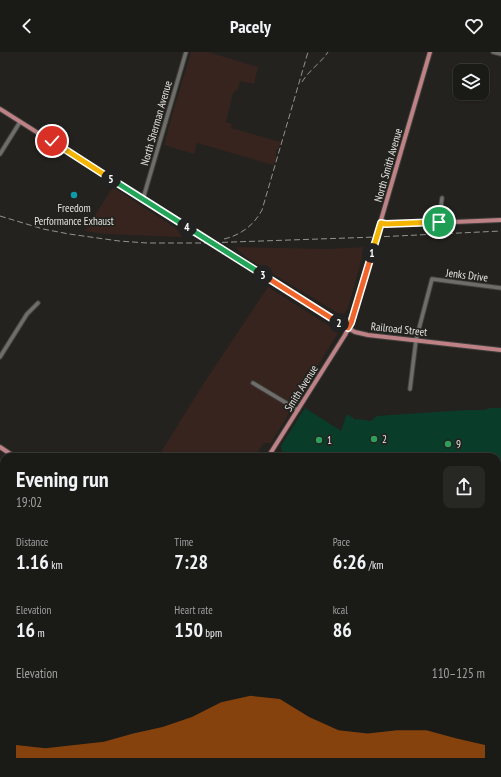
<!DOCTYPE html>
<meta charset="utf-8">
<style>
body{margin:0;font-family:"PT Sans Narrow",sans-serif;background:#272724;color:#f1f3f6;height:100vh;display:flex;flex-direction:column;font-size:15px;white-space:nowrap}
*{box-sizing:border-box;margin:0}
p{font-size:13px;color:#9fa1a1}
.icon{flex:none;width:22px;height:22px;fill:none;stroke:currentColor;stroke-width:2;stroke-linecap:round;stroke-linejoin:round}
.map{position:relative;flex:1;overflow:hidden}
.drawer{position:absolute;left:0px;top:401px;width:501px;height:324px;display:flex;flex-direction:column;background:#1a1a17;border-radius:12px 12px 0 0;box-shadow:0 1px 3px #0004,0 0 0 1px #383836}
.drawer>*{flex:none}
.tools{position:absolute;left:453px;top:12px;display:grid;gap:8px}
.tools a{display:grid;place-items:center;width:36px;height:36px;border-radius:8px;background:#1a1a17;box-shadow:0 1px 3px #0004,0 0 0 1px #383836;font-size:20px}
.pin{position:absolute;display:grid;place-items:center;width:34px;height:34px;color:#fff;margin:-17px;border:2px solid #fff;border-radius:50%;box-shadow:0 1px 4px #0007}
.km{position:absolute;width:20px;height:20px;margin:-10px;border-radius:50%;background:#222;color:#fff;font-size:11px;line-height:20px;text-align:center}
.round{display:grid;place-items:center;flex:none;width:42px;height:42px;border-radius:8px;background:#272724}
.summary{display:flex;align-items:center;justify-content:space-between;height:68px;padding:0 16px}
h1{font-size:22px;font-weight:800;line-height:30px}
.metrics{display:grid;grid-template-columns:repeat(3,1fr);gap:6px;height:68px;padding:4px 16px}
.metrics div{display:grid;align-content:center}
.metrics b{font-size:20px;font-weight:800}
.metrics small{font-size:11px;font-weight:400}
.metrics p{font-size:11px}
.chart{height:112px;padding:8px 16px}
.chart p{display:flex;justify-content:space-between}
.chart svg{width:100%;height:72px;margin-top:4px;fill:#b45309;opacity:.7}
header{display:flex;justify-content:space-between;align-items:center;height:52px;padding:0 16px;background:#1a1a17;font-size:18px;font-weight:800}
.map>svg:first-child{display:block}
.commercial{fill:#37241f}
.green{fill:#093d2a}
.water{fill:#114c72}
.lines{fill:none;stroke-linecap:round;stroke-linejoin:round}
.stream{stroke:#114c72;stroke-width:1}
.minor-casing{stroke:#40403d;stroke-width:5.5}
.major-casing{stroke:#40403d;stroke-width:6}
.minor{stroke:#6e6d69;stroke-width:3.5}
.major{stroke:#be8186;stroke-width:4}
.rail{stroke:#92928f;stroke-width:1;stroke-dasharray:6 3;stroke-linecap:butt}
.split-1-casing{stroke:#fff;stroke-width:8}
.split-2-casing{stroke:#fff;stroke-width:8}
.split-3-casing{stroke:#fff;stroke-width:8}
.split-4-casing{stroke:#fff;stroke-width:8}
.split-5-casing{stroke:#fff;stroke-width:8}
.split-6-casing{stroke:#fff;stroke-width:8}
.split-1{stroke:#f5b400;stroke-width:5}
.split-2{stroke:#f0652b;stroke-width:5}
.split-3{stroke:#f0652b;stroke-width:5}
.split-4{stroke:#22a559;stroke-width:5}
.split-5{stroke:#22a559;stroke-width:5}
.split-6{stroke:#f5b400;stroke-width:5}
.culture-dot{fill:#0f9aa8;stroke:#23221f;stroke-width:1.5}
.leisure-dot{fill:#2e9e5b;stroke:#23221f;stroke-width:1.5}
.labels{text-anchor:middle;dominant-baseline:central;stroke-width:3.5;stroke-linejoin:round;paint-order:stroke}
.street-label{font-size:11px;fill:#e3e3e0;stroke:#23221f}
.poi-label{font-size:11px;fill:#e3e3e0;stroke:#23221f;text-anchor:start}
</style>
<header><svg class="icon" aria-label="back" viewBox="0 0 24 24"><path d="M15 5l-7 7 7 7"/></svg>Pacely<svg class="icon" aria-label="heart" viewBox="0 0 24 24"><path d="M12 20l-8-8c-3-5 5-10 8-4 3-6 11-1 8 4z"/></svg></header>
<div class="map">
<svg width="501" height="725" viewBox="0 0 501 725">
<rect width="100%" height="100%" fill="#23221f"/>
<!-- commercial -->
<g class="commercial">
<path d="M191,0H208L258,15L254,32L240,29L238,37L233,41L226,70L232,72L231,76L281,90L278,97H276V106L274,112L273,113L197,91L194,102L164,93L172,63Z"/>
<path d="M113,135L183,181L182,185L105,182L85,179Z"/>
<path d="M235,195L328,197L365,195L348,256L343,264L247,206Z"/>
<path d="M268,235L337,279L338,281L271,391H264L254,405H158L202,334Z"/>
</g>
<!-- green -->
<path class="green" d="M305,356L341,379L347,362L356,368L357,367L371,369L377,364L467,358H484L490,356H501V458L497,457V405H293L282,399L281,394Z"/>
<!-- water -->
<g class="water">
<path d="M0,477L4,480V632L0,628Z"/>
<path d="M501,666V725H429L434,721H497V669Z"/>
<path d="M90,721H345L348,725H92Z"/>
</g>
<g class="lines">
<!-- stream -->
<g class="stream">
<path d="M0,427L4,431"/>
<path d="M0,650L4,655"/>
<path d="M64,721L67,725"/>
</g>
<defs>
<g id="minor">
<path d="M493,0L501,2"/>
<path d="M0,102L20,70"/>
<path d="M143,147L186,0"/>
<path d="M439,170L442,146"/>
<path d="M0,305L27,262L38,251"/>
<path d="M253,331L298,358"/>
<path d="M410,337L416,288L432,227L501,236"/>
<path d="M497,459L501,460"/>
<path d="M0,545L4,541"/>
<path d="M0,711L4,718"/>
<path d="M6,721L8,725"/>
<path d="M380,721L383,725"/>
</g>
<g id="major">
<path d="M0,57L342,273L355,280L368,283L501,298"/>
<path d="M381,171L386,172H406L501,168"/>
<path d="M0,395L15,405"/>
<path d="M268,405L345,283L351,271L430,0"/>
<path d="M360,721L364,725"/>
</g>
</defs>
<!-- minor casing -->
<use href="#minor" class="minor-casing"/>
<!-- major casing -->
<use href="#major" class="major-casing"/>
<!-- minor -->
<use href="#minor" class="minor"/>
<!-- major -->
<use href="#major" class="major"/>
<!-- rail -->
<g class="rail">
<path d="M302,30C309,18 321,11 328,0"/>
<path d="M0,164L43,177L69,182L119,189L147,191H204L376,185L501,179"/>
<path d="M224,187C241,183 254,173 262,158L308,0"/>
</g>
</g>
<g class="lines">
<defs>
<path id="split-1" d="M372,201L381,171L386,172L439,170"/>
<path id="split-2" d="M339,271L348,276L351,271L372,201"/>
<path id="split-3" d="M263,223L339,271"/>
<path id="split-4" d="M187,175L263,223"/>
<path id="split-5" d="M111,127L187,175"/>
<path id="split-6" d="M52,89L111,127"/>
</defs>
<!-- split-1 casing -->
<use href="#split-1" class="split-1-casing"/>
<!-- split-2 casing -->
<use href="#split-2" class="split-2-casing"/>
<!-- split-3 casing -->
<use href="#split-3" class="split-3-casing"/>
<!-- split-4 casing -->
<use href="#split-4" class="split-4-casing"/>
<!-- split-5 casing -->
<use href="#split-5" class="split-5-casing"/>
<!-- split-6 casing -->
<use href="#split-6" class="split-6-casing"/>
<!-- split-1 -->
<use href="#split-1" class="split-1"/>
<!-- split-2 -->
<use href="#split-2" class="split-2"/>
<!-- split-3 -->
<use href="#split-3" class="split-3"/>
<!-- split-4 -->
<use href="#split-4" class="split-4"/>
<!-- split-5 -->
<use href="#split-5" class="split-5"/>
<!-- split-6 -->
<use href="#split-6" class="split-6"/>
</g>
<!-- markers -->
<circle class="culture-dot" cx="74" cy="143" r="4"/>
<g class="leisure-dot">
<circle cx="374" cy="387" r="4"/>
<circle cx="319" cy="388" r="4"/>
<circle cx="448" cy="392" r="4"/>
</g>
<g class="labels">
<!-- street labels -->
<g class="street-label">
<text transform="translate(156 71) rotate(-74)">North Sherman Avenue</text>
<text transform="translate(388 113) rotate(-74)">North Smith Avenue</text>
<text transform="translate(467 223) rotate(7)">Jenks Drive</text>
<text transform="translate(399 277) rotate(6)">Railroad Street</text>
<text transform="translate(301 336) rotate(-58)">Smith Avenue</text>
</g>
<!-- poi labels -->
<g class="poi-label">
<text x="74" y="156" text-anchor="middle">Freedom<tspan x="74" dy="13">Performance Exhaust</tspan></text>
<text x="382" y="387">2</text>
<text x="327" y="388">1</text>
<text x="456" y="392">9</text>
</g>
</g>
</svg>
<div class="tools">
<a><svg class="icon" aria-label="layers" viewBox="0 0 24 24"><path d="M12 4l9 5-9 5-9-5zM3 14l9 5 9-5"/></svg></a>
</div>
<div class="pin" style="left:439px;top:170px;background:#1e9e55"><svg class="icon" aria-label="arrive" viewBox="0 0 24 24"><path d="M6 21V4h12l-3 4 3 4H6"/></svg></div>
<div class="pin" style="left:52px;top:89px;background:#d93025"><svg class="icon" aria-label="check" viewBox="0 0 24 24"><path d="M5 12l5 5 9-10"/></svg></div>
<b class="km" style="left:372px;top:201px">1</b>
<b class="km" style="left:339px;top:271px">2</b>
<b class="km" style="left:263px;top:223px">3</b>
<b class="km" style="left:187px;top:175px">4</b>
<b class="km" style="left:111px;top:127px">5</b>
<section class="drawer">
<div class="summary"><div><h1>Evening run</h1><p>19:02</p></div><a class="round"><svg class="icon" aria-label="share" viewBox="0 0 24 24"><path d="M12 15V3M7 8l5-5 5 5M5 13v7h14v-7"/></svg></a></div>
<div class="metrics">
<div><p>Distance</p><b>1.16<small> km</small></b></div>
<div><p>Time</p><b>7:28</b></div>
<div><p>Pace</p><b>6:26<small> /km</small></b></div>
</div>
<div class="metrics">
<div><p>Elevation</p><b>16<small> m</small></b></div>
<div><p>Heart rate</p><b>150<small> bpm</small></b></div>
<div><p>kcal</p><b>86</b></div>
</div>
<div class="chart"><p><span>Elevation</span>110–125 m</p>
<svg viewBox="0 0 160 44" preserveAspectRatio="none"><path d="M0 44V36L10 38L20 36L30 34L40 29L50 25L60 19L70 10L80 6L90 8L100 19L110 27L120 29L130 27L140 27L150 32L160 36V44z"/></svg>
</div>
</section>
</div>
